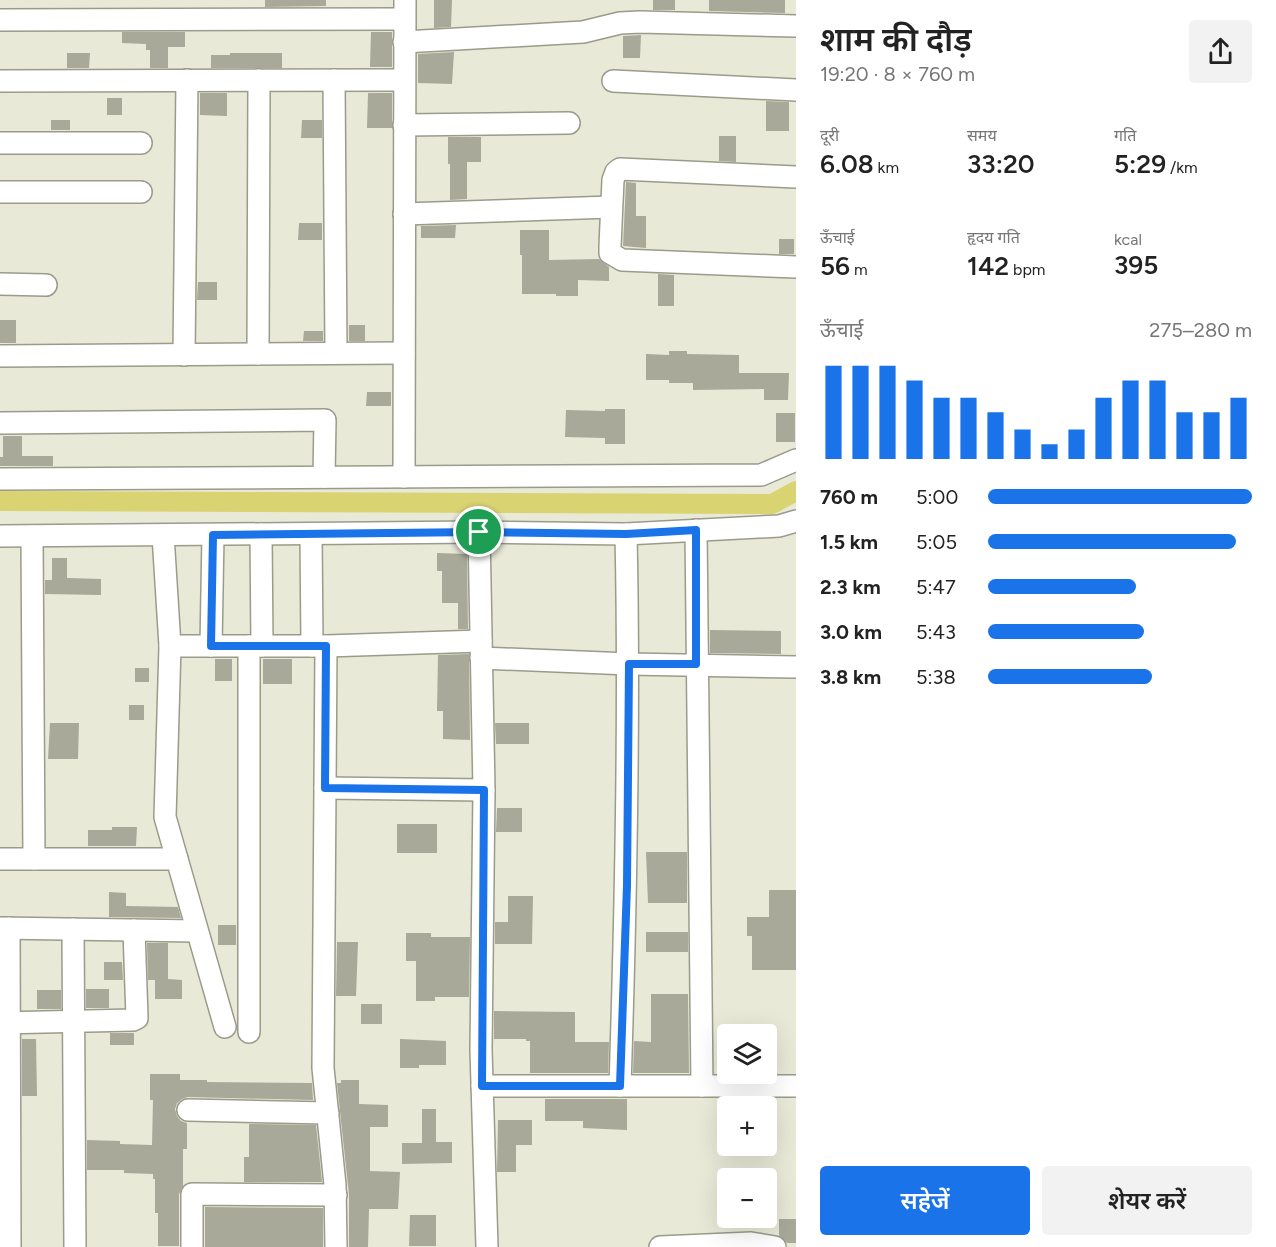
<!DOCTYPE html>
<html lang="hi">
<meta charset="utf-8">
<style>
body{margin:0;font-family:Figtree,"Noto Sans Devanagari",sans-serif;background:#f2f2f2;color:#222;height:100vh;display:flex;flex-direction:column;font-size:22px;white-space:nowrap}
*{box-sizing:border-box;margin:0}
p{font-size:20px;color:#767676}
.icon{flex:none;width:33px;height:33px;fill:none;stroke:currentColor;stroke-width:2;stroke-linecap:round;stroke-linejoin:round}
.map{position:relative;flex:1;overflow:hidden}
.details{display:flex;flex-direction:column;background:#fff;width:480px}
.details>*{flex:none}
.fabs{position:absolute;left:717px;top:1024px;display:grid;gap:12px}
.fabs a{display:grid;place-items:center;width:60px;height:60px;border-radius:6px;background:#fff;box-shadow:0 6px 24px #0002;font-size:30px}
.pin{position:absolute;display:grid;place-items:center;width:51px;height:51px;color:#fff;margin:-26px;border:3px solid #fff;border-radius:50%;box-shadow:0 2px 6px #0007}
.round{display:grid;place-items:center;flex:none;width:63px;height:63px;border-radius:6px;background:#f2f2f2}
.summary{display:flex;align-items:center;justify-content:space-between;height:102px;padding:0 24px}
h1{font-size:33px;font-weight:600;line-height:45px}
.figures{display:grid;grid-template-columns:repeat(3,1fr);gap:9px;height:102px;padding:6px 24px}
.figures div{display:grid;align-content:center}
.figures b{font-size:26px;font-weight:600}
.figures small{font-size:16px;font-weight:400}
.figures p{font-size:16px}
.chart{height:168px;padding:12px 24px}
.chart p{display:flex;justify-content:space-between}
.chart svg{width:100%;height:108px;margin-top:6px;stroke:#1a73e8;stroke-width:6}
.cta{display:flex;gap:12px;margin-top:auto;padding:12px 24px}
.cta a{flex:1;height:69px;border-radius:6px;background:#1a73e8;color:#fff;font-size:24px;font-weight:600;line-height:69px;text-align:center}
.cta a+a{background:#f2f2f2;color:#222}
ul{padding:0 24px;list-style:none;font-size:20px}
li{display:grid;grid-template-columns:96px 72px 1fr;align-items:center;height:45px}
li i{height:15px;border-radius:8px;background:#1a73e8}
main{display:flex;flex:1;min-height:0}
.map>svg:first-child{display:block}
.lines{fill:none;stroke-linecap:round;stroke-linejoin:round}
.canal{stroke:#d9d372;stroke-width:20}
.building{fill:#a9a999}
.street-casing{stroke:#9b9b8b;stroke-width:24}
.street{stroke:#fff;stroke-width:21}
.route-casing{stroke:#fff;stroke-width:12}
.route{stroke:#1a73e8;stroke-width:8}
</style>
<main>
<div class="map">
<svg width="796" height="1247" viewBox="0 0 796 1247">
<rect width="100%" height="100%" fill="#e9e9d8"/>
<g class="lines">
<!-- canal -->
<path class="canal" d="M0,501L772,504L796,491"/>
</g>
<!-- building -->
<g class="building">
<path d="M265,0H326V6L265,7Z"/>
<path d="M434,0H452L451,27L434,28Z"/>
<rect x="653" y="0" width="22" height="10"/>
<path d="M709,0H785V13L709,11Z"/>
<path d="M122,32H185V47H168V68H150V50H146V44L122,43Z"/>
<path d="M371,32H392V67H370Z"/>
<path d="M641,35L640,58H623V36Z"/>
<path d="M454,52L452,84L418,83V54Z"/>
<path d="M67,53H90L89,68H67Z"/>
<path d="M230,53H282V68H211V55H230Z"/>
<path d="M200,93H227V116L200,115Z"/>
<path d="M368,93H392V128H367Z"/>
<rect x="107" y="98" width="15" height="17"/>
<path d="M766,101L789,102V131H766Z"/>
<rect x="51" y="120" width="19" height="10"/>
<path d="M302,120H322V138H301Z"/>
<path d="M719,136H736V162L719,161Z"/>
<path d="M448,137H481V162H467V199L450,200V164H448Z"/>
<path d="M626,182L636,183V216H646V248L623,246Z"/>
<path d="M299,223H322V240H298Z"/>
<path d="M456,225L455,238H421V226Z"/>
<path d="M520,230H549V260L599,259L609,267V281L578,280V296H556V294H522V255H520Z"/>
<rect x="779" y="239" width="15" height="15"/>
<path d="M658,274L674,275V306H658Z"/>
<path d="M198,282H217V300H197Z"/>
<rect x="0" y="320" width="16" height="23"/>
<rect x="349" y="325" width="16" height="16"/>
<path d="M304,331H323V341H303Z"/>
<path d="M669,351H687V354L739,355V373H789L788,400H764V389L693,390V383H669V380H646V354L669,355Z"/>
<path d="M367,392H391V406H366Z"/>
<path d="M605,409H625V444H605V438L565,437L566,410L605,411Z"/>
<rect x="776" y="413" width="19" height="29"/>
<path d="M3,436H22V456H53V466H0V457H3Z"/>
<path d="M437,553L467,554L468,629H458V603H442V571H437Z"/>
<path d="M52,558H67V578L101,579V595L45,594V580H52Z"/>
<path d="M710,630L781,631V654L710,653Z"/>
<path d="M469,654L470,740L443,739V711H437L438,655Z"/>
<rect x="215" y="659" width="17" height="22"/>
<rect x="263" y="659" width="29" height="25"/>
<rect x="135" y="668" width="14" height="14"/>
<rect x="129" y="705" width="15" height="15"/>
<path d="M50,723H79L78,759H48Z"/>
<path d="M495,723H529V744H496Z"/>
<path d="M497,808H522V832H496Z"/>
<rect x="397" y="824" width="40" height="29"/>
<path d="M112,827H137L136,846H88V830H112Z"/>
<path d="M646,852H687V903H648Z"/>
<path d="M769,890H796V970H752V936H747V917H769Z"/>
<path d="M109,892L126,893V906L178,907L181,918L109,917Z"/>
<path d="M508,896H533L532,944H495V922H508Z"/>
<rect x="218" y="925" width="18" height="20"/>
<rect x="646" y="932" width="42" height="20"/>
<path d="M406,933H431V937H470L469,997H435V1001H416V961H406Z"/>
<path d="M337,942H358L356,996H336Z"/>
<path d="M147,943H168V979L182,980V999H155V980H148Z"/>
<path d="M104,962H122L123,980H104Z"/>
<rect x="86" y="989" width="23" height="19"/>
<rect x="37" y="990" width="24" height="19"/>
<path d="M651,994H688L689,1073H633L634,1041L651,1042Z"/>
<rect x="361" y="1004" width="21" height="20"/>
<path d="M494,1011L575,1012V1042H609L608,1073H530V1041H526V1039H494Z"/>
<rect x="110" y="1033" width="24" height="12"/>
<path d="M22,1039H36L37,1096H22Z"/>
<path d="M400,1039L446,1041V1065H419V1068H400Z"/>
<path d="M150,1074H180V1080H207V1082L312,1083L313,1100L188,1097L182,1099L177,1103L175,1109L177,1116L181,1121L187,1123V1149H183V1186L179,1194V1246H158V1213H155V1179H153V1174L124,1173V1170H87V1140L120,1141V1144L152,1145L153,1100H150Z"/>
<path d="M341,1080H359V1104L388,1105V1127H370V1171L400,1172L398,1209H369L368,1247H349V1195L337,1083H341Z"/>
<path d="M545,1099H627V1130L583,1128V1121H545Z"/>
<path d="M422,1109H436V1142H452V1163L402,1164V1143H422Z"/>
<path d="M498,1120H532V1145H516V1172H497Z"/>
<path d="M249,1124L316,1125L322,1182H244V1157H249Z"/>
<path d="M205,1207L323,1208V1247H205Z"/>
<path d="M410,1215H436V1246H409Z"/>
<path d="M779,1219H796V1243H787L779,1235Z"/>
</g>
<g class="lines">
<defs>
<g id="street">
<path d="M0,20L404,19"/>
<path d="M404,42L583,32L620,23L640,22L796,26"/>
<path d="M334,80L336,353"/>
<path d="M0,81L404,80"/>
<path d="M613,81L796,90"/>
<path d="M404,125L569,123"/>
<path d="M0,143H141"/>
<path d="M796,177L620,169L616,172L613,180L610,246V253L622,260L796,267"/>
<path d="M0,192H141"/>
<path d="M404,214L611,207"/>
<path d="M0,284L46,285"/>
<path d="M258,354L259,80"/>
<path d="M184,355L187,80"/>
<path d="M0,356L404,353"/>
<path d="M0,423L325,420L324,477"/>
<path d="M404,477L405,0"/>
<path d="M0,479L761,475L796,460"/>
<path d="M696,530L702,1086"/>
<path d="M479,532L484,790L481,1050L487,1247"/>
<path d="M261,534L262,646"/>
<path d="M311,534L312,646"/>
<path d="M163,535L170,646L165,817L225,1027"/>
<path d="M0,536L479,532L626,534L779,526L796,521"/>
<path d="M32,536L34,859"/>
<path d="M170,646H326L481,641"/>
<path d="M211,646L213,535"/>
<path d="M249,646V1032"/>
<path d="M326,646L323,1068L335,1185L336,1247"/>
<path d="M481,658L629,664L796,667"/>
<path d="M325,788L484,790"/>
<path d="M0,859H177"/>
<path d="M0,928L197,931"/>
<path d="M9,928L10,1247"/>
<path d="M73,929L75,1247"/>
<path d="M0,1023L133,1020L137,1018L134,930"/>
<path d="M482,1086H796"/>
<path d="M620,1086C626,902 630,718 626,534"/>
<path d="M188,1110L328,1113"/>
<path d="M192,1247V1194L336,1195"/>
<path d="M660,1247L751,1243L775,1247"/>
</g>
</defs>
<!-- street casing -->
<use href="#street" class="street-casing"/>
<!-- street -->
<use href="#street" class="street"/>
</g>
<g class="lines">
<defs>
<path id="route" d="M696,530V664H629L627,885L620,1086H482L484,790L325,788L326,646H211L213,535L479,532L626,534Z"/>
</defs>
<!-- route casing -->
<use href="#route" class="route-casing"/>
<!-- route -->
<use href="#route" class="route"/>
</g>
</svg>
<div class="fabs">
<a><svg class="icon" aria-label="layers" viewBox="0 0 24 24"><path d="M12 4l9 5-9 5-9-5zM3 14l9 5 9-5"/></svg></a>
<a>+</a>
<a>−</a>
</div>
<div class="pin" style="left:479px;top:532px;background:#1e9e55"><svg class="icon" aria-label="arrive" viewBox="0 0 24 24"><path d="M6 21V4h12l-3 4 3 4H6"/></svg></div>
</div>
<section class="details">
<div class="summary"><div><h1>शाम की दौड़</h1><p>19:20 · 8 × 760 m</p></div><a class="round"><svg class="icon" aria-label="share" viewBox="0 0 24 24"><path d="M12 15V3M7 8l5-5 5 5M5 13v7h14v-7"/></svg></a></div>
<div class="figures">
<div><p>दूरी</p><b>6.08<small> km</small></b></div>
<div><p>समय</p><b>33:20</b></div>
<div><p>गति</p><b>5:29<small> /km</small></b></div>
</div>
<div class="figures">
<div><p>ऊँचाई</p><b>56<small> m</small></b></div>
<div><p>हृदय गति</p><b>142<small> bpm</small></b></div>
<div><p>kcal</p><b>395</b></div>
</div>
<div class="chart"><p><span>ऊँचाई</span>275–280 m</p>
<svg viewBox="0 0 160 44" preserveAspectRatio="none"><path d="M5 44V6M15 44V6M25 44V6M35 44V12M45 44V19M55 44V19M65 44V25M75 44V32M85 44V38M95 44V32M105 44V19M115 44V12M125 44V12M135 44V25M145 44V25M155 44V19"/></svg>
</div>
<ul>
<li><b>760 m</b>5:00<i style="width:100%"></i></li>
<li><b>1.5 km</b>5:05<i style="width:94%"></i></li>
<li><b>2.3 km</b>5:47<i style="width:56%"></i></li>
<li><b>3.0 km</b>5:43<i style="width:59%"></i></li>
<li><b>3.8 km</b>5:38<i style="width:62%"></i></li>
</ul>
<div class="cta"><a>सहेजें</a><a>शेयर करें</a></div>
</section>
</main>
